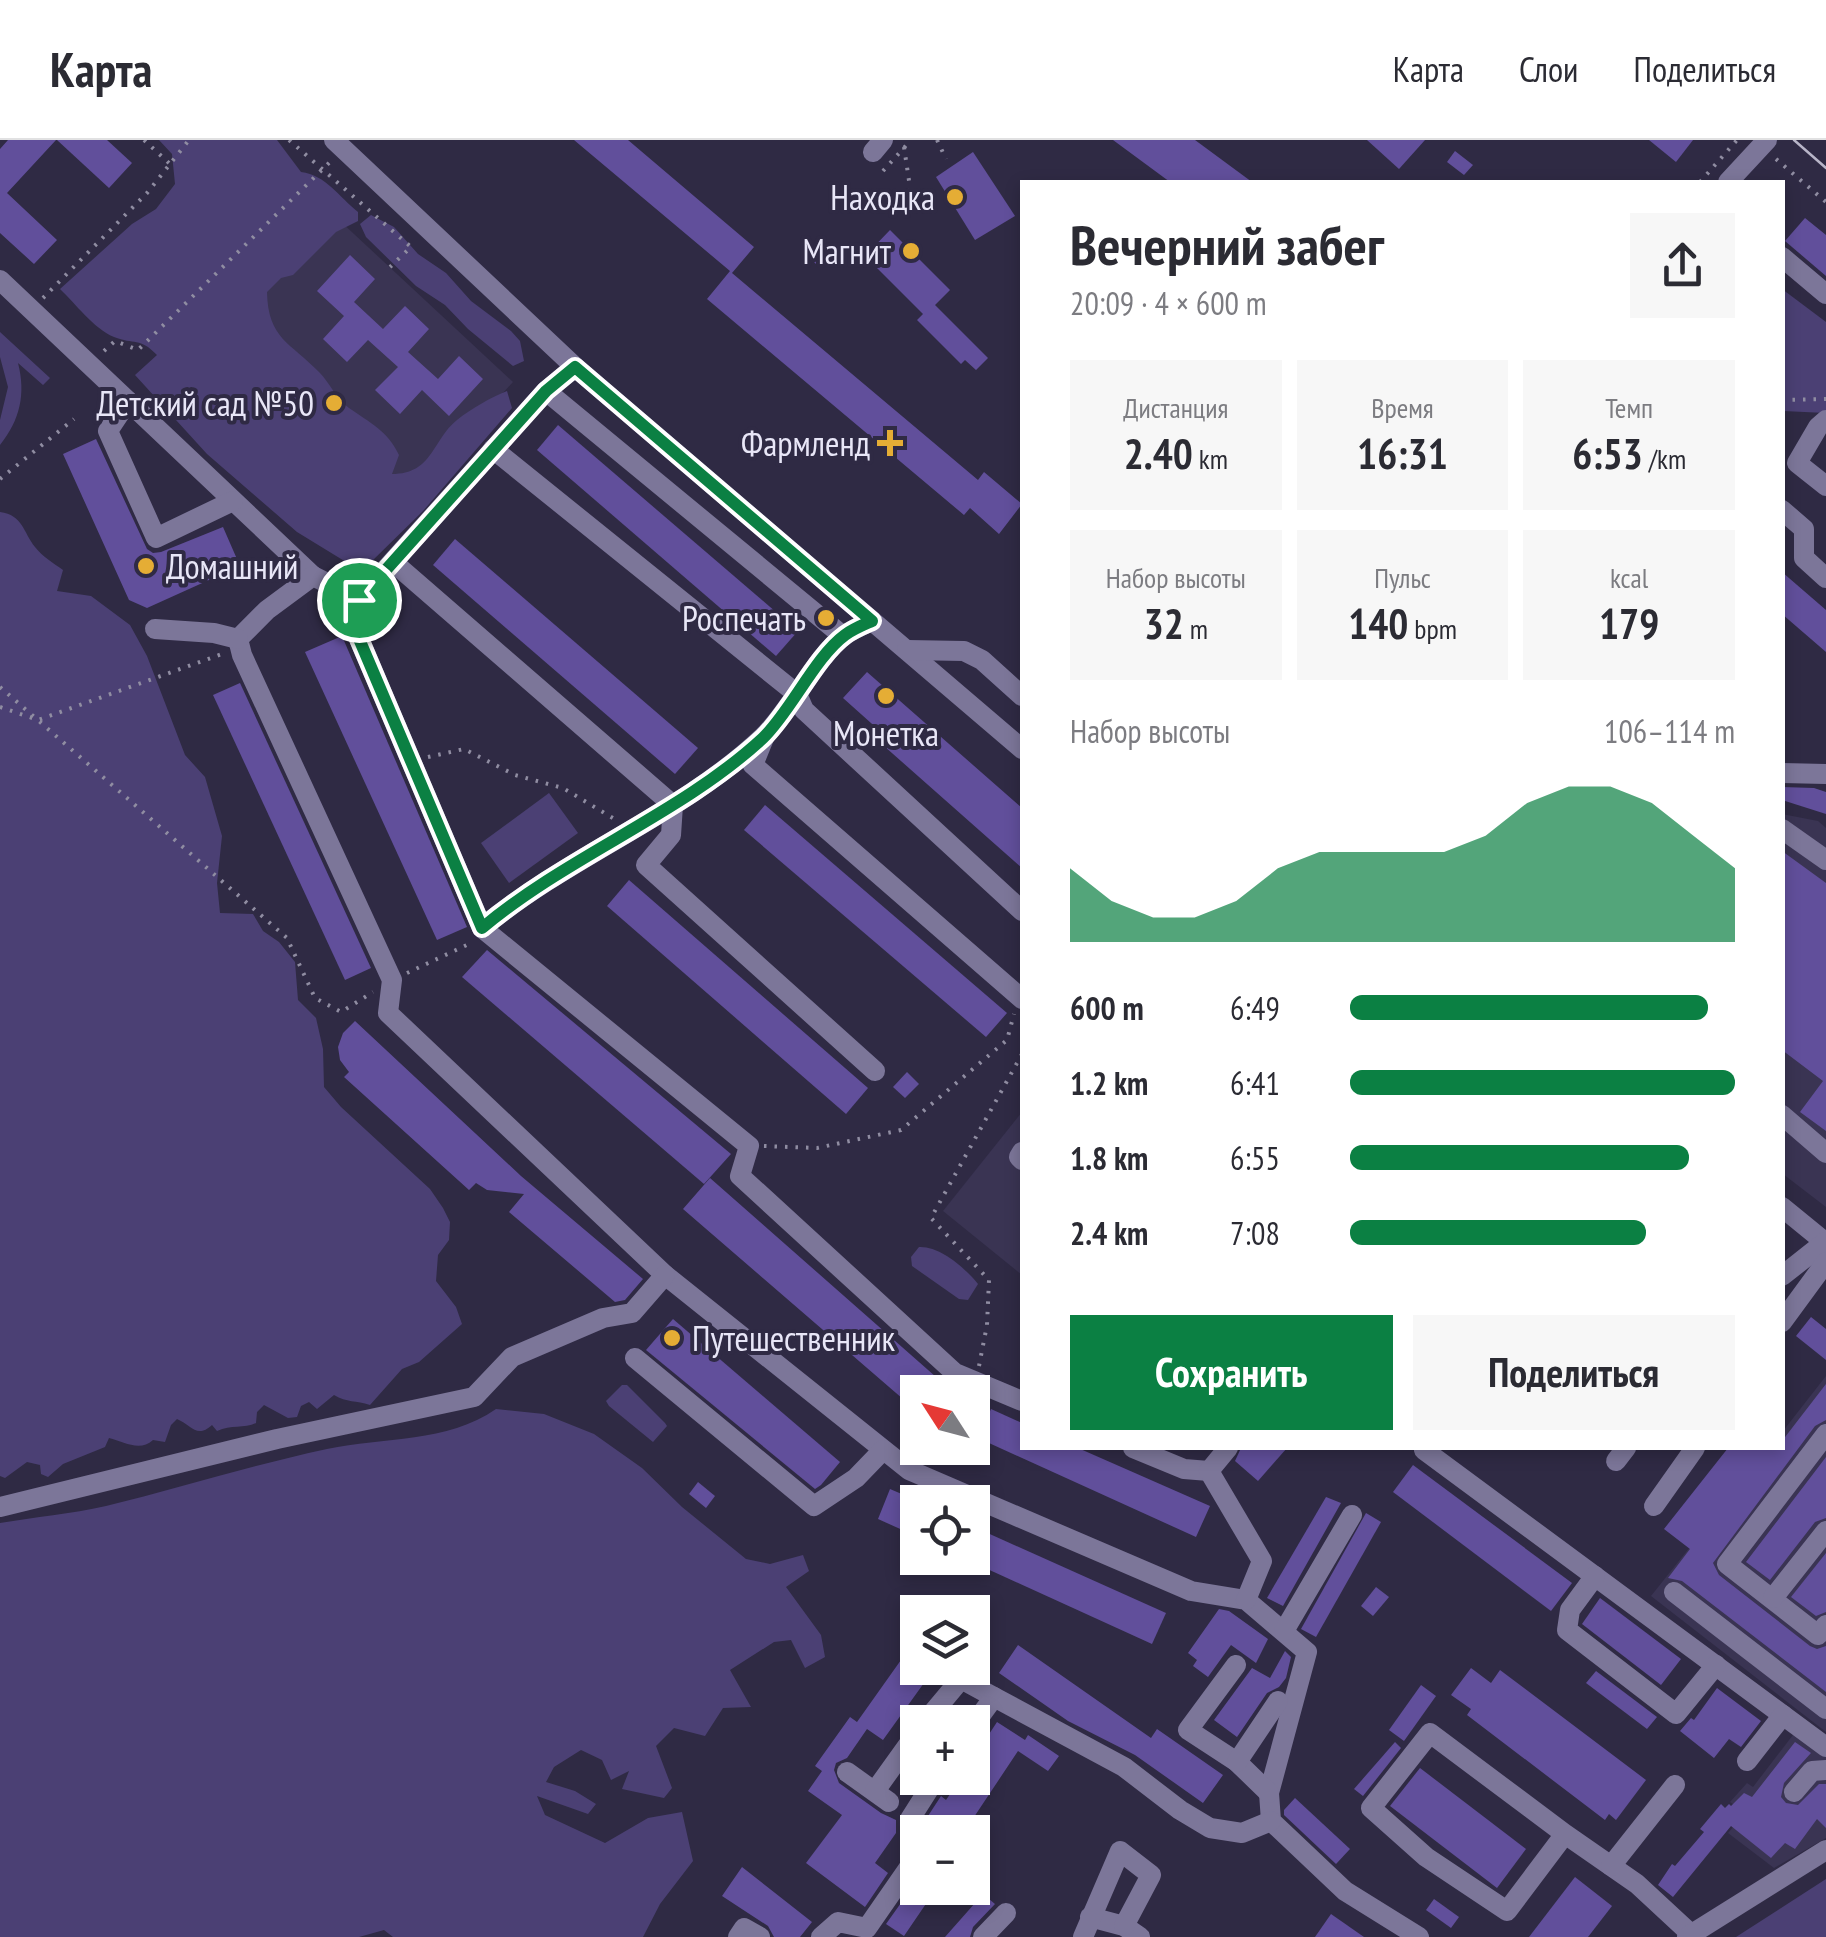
<!DOCTYPE html>
<html lang="ru">
<meta charset="utf-8">
<style>
body{margin:0;font-family:"PT Sans Narrow",sans-serif;background:#f7f7f7;color:#2b2b33;height:100vh;display:flex;flex-direction:column;font-size:38px;white-space:nowrap}
*{box-sizing:border-box;margin:0}
p{font-size:32px;color:#7c7c81}
.icon{flex:none;width:55px;height:55px;fill:none;stroke:currentColor;stroke-width:2;stroke-linecap:round;stroke-linejoin:round}
.map{position:relative;flex:1;overflow:hidden}
.side{position:absolute;left:1020px;top:40px;width:765px;height:1270px;display:flex;flex-direction:column;background:#fff;border-radius:0px;box-shadow:0 5px 15px #0003}
.side>*{flex:none}
.needle{width:65px;rotate:306deg}
.tools{position:absolute;left:900px;top:1235px;display:grid;gap:20px}
.tools a{display:grid;place-items:center;width:90px;height:90px;border-radius:0px;background:#fff;box-shadow:0 5px 15px #0003;font-size:50px}
.pin{position:absolute;display:grid;place-items:center;width:85px;height:85px;color:#fff;margin:-42px;border:5px solid #fff;border-radius:50%;box-shadow:0 2px 10px #0007}
.round{display:grid;place-items:center;flex:none;width:105px;height:105px;border-radius:0px;background:#f7f7f7}
.summary{display:flex;align-items:center;justify-content:space-between;height:170px;padding:0 50px}
h1{font-size:55px;font-weight:700;line-height:75px}
.figures{display:grid;grid-template-columns:repeat(3,1fr);gap:15px;height:170px;padding:10px 50px}
.figures div{display:grid;align-content:center;border-radius:0px;background:#f7f7f7;text-align:center}
.figures b{font-size:42px;font-weight:700}
.figures small{font-size:28px;font-weight:400}
.figures p{font-size:28px}
.chart{height:280px;padding:20px 50px}
.chart p{display:flex;justify-content:space-between}
.chart svg{width:100%;height:180px;margin-top:10px;fill:#0b8043;opacity:.7}
.button{display:flex;gap:20px;margin-top:auto;padding:20px 50px}
.button a{flex:1;height:115px;border-radius:0px;background:#0b8043;color:#fff;font-size:40px;font-weight:700;line-height:115px;text-align:center}
.button a+a{background:#f7f7f7;color:#2b2b33}
ul{padding:0 50px;list-style:none;font-size:32px}
li{display:grid;grid-template-columns:160px 120px 1fr;align-items:center;height:75px}
li i{height:25px;border-radius:12px;background:#0b8043}
header{display:flex;align-items:center;gap:60px;box-sizing:border-box;height:140px;padding:0 50px;background:#fff;border-bottom:2px solid #e1e1e2}
header strong{font-size:48px}
nav{display:flex;gap:55px;margin-inline-start:auto;font-size:35px}
.map>svg:first-child{display:block}
.built{fill:#3a3453}
.green{fill:#4b4074}
.building{fill:#614f9b}
.lines{fill:none;stroke-linecap:round;stroke-linejoin:round}
.path{stroke:#908da2;stroke-width:4;stroke-dasharray:2.5 8;stroke-linecap:butt}
.minor{stroke:#7c7699;stroke-width:20}
.tram{stroke:#b8b5c8;stroke-width:2.5}
.route-casing{stroke:#fff;stroke-width:20}
.route{stroke:#0b8043;stroke-width:12}
.poi-dot{fill:#e5ad35;stroke:#2f2a44;stroke-width:4}
.labels{text-anchor:middle;dominant-baseline:central;stroke-width:8;stroke-linejoin:round;paint-order:stroke}
.poi-label{font-size:35px;fill:#e8e6f7;stroke:#2f2a44;text-anchor:end}
</style>
<header>
<strong>Карта</strong>
<nav><a>Карта</a><a>Слои</a><a>Поделиться</a></nav>
</header>
<div class="map">
<svg width="1826" height="1797" viewBox="0 0 1826 1797">
<rect width="100%" height="100%" fill="#2f2a44"/>
<!-- built -->
<g class="built">
<path d="M325,67L513,242L348,422L240,143Z"/>
<path d="M1782,674L1818,681L1826,688V1067L1783,1034Z"/>
<path d="M1022,972V1135L943,1071Z"/>
<path d="M1826,1236V1592L1651,1456L1769,1308H1782L1783,1291Z"/>
<path d="M1796,1591L1826,1613V1698L1774,1728L1728,1693L1745,1673L1730,1662L1747,1643L1753,1647Z"/>
</g>
<!-- green -->
<g class="green">
<path d="M159,0H277L301,32C326,35 339,57 358,72V81L336,92L293,135L281,138L267,152C268,199 290,202 319,232C330,243 336,259 349,268C369,282 388,291 399,315L392,334C433,334 432,300 457,280C472,268 490,258 507,251L512,268L423,371L372,421L346,422L297,392L207,314L135,235L157,215C140,197 134,205 114,197C93,188 76,164 60,149L132,84L156,69L175,44L172,14Z"/>
<path d="M371,75L394,87L418,114L446,133L471,161L511,191L520,201L524,221L513,226L468,189L445,165L416,146L366,97L360,84Z"/>
<path d="M1782,149L1826,182V273L1783,271Z"/>
<path d="M0,192L50,238L43,245L18,223C26,254 20,280 0,305V280L8,247L0,217Z"/>
<path d="M0,372C23,375 23,392 35,407C42,416 53,423 63,430L57,451L91,456L130,485L147,516L185,615L205,637L222,696L217,743L220,773L253,774L263,791L279,802L295,822L298,860L316,878L323,909L324,947L341,967L430,1049L443,1068L450,1082L449,1100L438,1115L436,1141L456,1167L462,1184L419,1222L402,1229L370,1265C356,1260 347,1263 334,1255L317,1269L309,1262L301,1266L297,1277L288,1278L264,1265L257,1272L256,1283C244,1289 231,1284 217,1291L212,1285C197,1299 191,1285 177,1279L171,1285L165,1302L153,1300C140,1312 124,1302 109,1298L105,1307L63,1324L48,1337L41,1334L40,1325L27,1322L5,1338L0,1336Z"/>
<path d="M549,653L578,693L509,743L481,703Z"/>
<path d="M919,1107C940,1106 965,1128 978,1144L968,1160L959,1159L912,1126L911,1117Z"/>
<path d="M622,1245H627L665,1283L667,1286L653,1302L609,1266L606,1261Z"/>
<path d="M496,1269L544,1274L594,1294L642,1328L682,1367L746,1419L770,1424L803,1415L809,1431L786,1447L821,1495L825,1517L805,1528L791,1500L774,1502L730,1530L751,1567L723,1568L705,1596L674,1588L656,1606L672,1648L664,1658L622,1649L629,1631L611,1640L602,1620L581,1610L554,1627L546,1642L575,1651L596,1664L588,1674L537,1656L545,1675L605,1703L648,1678L682,1672L693,1721L660,1764L643,1797H393L384,1790L359,1797H0V1383C35,1377 71,1374 106,1366C180,1348 252,1325 327,1309C384,1297 447,1303 496,1269Z"/>
<path d="M1826,1739V1797H1736Z"/>
</g>
<!-- building -->
<g class="building">
<path d="M8,0H56L7,53L57,100L34,124L0,93V9Z"/>
<path d="M57,0H107L132,23L109,48Z"/>
<path d="M574,0H628L754,107L732,133L978,340L984,332L1022,364L999,394L970,368L964,375L707,159L730,131Z"/>
<path d="M1113,0H1195L1252,42H1170Z"/>
<path d="M1367,0H1425L1399,29Z"/>
<path d="M1649,0H1693L1676,22Z"/>
<path d="M1455,11L1473,25L1464,35L1447,22Z"/>
<path d="M973,12L1015,76L975,100L936,37Z"/>
<path d="M1805,78L1826,95V136L1785,101Z"/>
<path d="M890,90L950,150L935,165L988,218L976,230L965,220L961,224L917,180L923,174L865,116Z"/>
<path d="M819,107L830,118L820,128L809,117Z"/>
<path d="M350,115L375,139L354,162L383,189L405,166L429,189L408,212L438,239L459,216L483,239L449,276L422,250L400,274L375,250L398,227L368,200L347,222L323,199L344,176L317,151Z"/>
<path d="M558,285L798,491L776,516L537,310Z"/>
<path d="M96,299L147,409L153,413L161,412L223,387L240,426L147,468L129,460L63,314Z"/>
<path d="M455,399L698,608L675,634L433,425Z"/>
<path d="M1782,432L1826,470V512L1782,474Z"/>
<path d="M380,460L391,467L381,483L370,475Z"/>
<path d="M342,496L467,787L437,800L305,512Z"/>
<path d="M867,532L1022,668V728L884,606L890,600L843,558Z"/>
<path d="M240,543L371,828L345,840L213,555Z"/>
<path d="M1782,647L1814,648L1826,652V674L1782,660Z"/>
<path d="M765,665L1007,873L986,897L744,690Z"/>
<path d="M1782,711L1826,743V991L1800,972L1823,941L1782,910Z"/>
<path d="M629,740L868,948L846,974L607,766Z"/>
<path d="M487,810L731,1014L704,1044L462,837Z"/>
<path d="M355,881L521,1036L643,1139L625,1160L615,1162L509,1072L524,1054L487,1050L476,1043L469,1050L344,937L349,932L340,920L338,907L343,893Z"/>
<path d="M907,932L919,944L905,958L893,947Z"/>
<path d="M710,1038L944,1244L937,1252H918V1272L683,1069Z"/>
<path d="M1811,1177L1826,1189V1220L1796,1196Z"/>
<path d="M673,1179L840,1322L821,1345L815,1349L646,1210Z"/>
<path d="M1826,1244V1280L1815,1286L1713,1423L1719,1435L1810,1506L1817,1509L1826,1506V1552L1682,1441L1668,1438L1690,1409L1664,1389L1728,1308H1782V1301Z"/>
<path d="M991,1269L1022,1283V1308H1078L1210,1366L1196,1397L978,1298Z"/>
<path d="M1241,1308H1287L1258,1341L1235,1321Z"/>
<path d="M1826,1317V1378L1815,1382L1770,1440L1746,1422Z"/>
<path d="M1413,1325L1572,1443L1551,1471L1393,1352Z"/>
<path d="M698,1342L715,1356L706,1368L689,1354Z"/>
<path d="M890,1349L918,1361V1397L878,1379Z"/>
<path d="M1326,1357L1341,1363L1283,1466L1267,1458Z"/>
<path d="M1366,1373L1381,1382L1316,1497L1301,1489Z"/>
<path d="M972,1386L1166,1473L1152,1504L972,1422Z"/>
<path d="M1826,1413V1472L1816,1476L1791,1457Z"/>
<path d="M1376,1447L1389,1457L1373,1476L1361,1466Z"/>
<path d="M1600,1458L1681,1519L1661,1545L1582,1484Z"/>
<path d="M1219,1469L1229,1471L1268,1499L1256,1523L1231,1505L1208,1537L1193,1526L1197,1520L1188,1513Z"/>
<path d="M918,1496V1528L934,1529L883,1600L867,1589L847,1618L836,1623L834,1630L839,1643L881,1673L896,1680V1693L875,1723L888,1733L865,1767L806,1723L842,1675L808,1651L822,1631L815,1626L850,1577L857,1582Z"/>
<path d="M1018,1505L1151,1598L1157,1589L1223,1635L1203,1663L1135,1615L1068,1581L999,1533Z"/>
<path d="M1285,1511L1291,1517L1286,1538L1279,1547L1267,1553L1237,1597L1214,1580L1252,1528L1270,1538Z"/>
<path d="M1471,1528L1491,1543L1500,1530L1646,1640L1616,1680L1609,1674L1605,1680L1467,1575L1471,1569L1451,1555Z"/>
<path d="M1596,1531L1657,1577L1647,1589L1586,1543Z"/>
<path d="M1421,1545L1436,1556L1404,1601L1389,1590Z"/>
<path d="M1717,1548L1761,1581L1741,1607L1729,1599L1714,1618L1680,1591L1691,1578L1694,1580Z"/>
<path d="M997,1582L1025,1600L1028,1595L1059,1616L1048,1631L1018,1611L964,1692L937,1675L933,1680L928,1676L941,1656L946,1660L961,1638H972V1620Z"/>
<path d="M1395,1602L1401,1608L1363,1656L1354,1649Z"/>
<path d="M1795,1602L1811,1613L1784,1643L1781,1657L1786,1663L1798,1665L1819,1644H1826V1688L1817,1679L1795,1709L1785,1703L1771,1718L1731,1686L1673,1757L1658,1745L1672,1724L1675,1726L1704,1692L1700,1689L1721,1664L1725,1668L1729,1664L1731,1666L1744,1653L1752,1657Z"/>
<path d="M1420,1628L1526,1709L1497,1748L1390,1666Z"/>
<path d="M1295,1658L1350,1709L1336,1724L1284,1675V1670Z"/>
<path d="M742,1727L812,1782L800,1797H774L768,1786L722,1756Z"/>
<path d="M1575,1737L1612,1766L1588,1797H1529Z"/>
<path d="M918,1739V1748H927L934,1752L904,1796L886,1784Z"/>
<path d="M983,1754L995,1764L973,1787L970,1797H945Z"/>
<path d="M1434,1759L1459,1777L1451,1788L1426,1770Z"/>
<path d="M1331,1774L1364,1797H1315Z"/>
</g>
<g class="lines">
<!-- path -->
<g class="path">
<path d="M144,0L170,24"/>
<path d="M289,0L411,107L390,127"/>
<path d="M937,0L946,19"/>
<path d="M904,7L911,54"/>
<path d="M1776,19L1826,62"/>
<path d="M883,31L911,0"/>
<path d="M1700,42L1737,0"/>
<path d="M43,158L147,53L189,0"/>
<path d="M104,211L115,201L138,210L332,20"/>
<path d="M1782,260L1826,259"/>
<path d="M0,339L74,279"/>
<path d="M1020,416H1022"/>
<path d="M0,547L287,798L315,858L341,872L373,852"/>
<path d="M0,567L38,580L222,514"/>
<path d="M428,617L464,609L515,635L563,648L616,680"/>
<path d="M407,833L471,803"/>
<path d="M764,1006L817,1008L901,990L1007,900L1014,874"/>
<path d="M979,1226L987,1185L989,1140L931,1078L1022,914"/>
<path d="M945,1324L952,1308"/>
</g>
<!-- minor -->
<g class="minor">
<path d="M334,0L575,227L1022,609"/>
<path d="M873,12L883,0"/>
<path d="M1728,42L1767,0"/>
<path d="M1782,117L1826,154"/>
<path d="M0,140L313,436"/>
<path d="M575,227L546,251L359,459L313,436L267,470L238,499L242,515L392,840L388,873L665,1135L909,1330L1191,1451L1246,1460L1307,1512L1269,1653L1271,1681L1345,1751L1419,1797"/>
<path d="M546,251L843,496"/>
<path d="M128,261L108,291L156,398L233,361"/>
<path d="M1826,280L1818,287L1797,323L1826,346"/>
<path d="M493,309L797,554L804,570L1022,771"/>
<path d="M1782,370L1804,389V418L1826,438"/>
<path d="M394,423L673,665L671,695L646,725L875,931"/>
<path d="M359,459L354,487L482,788L749,1006L740,1036L955,1233L1022,1261"/>
<path d="M155,489L214,493L238,499"/>
<path d="M907,510L964,511L982,520L1022,556"/>
<path d="M764,598L753,625L1022,859"/>
<path d="M1782,633L1826,634"/>
<path d="M1782,689L1826,720"/>
<path d="M482,788C569,715 681,675 763,597C791,571 815,517 845,495C853,489 863,485 872,481"/>
<path d="M1782,975L1826,1013"/>
<path d="M1022,1012L1019,1017L1022,1020"/>
<path d="M1782,1067L1826,1103"/>
<path d="M1782,1136L1825,1102"/>
<path d="M1782,1182L1826,1122"/>
<path d="M635,1218L814,1366L856,1338L883,1310"/>
<path d="M1826,1294L1727,1424L1818,1495L1826,1485"/>
<path d="M1133,1308L1184,1329L1209,1331"/>
<path d="M1228,1308L1209,1331L1262,1421L1246,1460"/>
<path d="M1424,1310L1826,1607"/>
<path d="M1616,1321L1626,1308"/>
<path d="M1654,1366L1695,1308"/>
<path d="M0,1367L277,1299L474,1257L512,1217L603,1178L632,1173L665,1135"/>
<path d="M1595,1436L1570,1470L1567,1490L1676,1574L1716,1525"/>
<path d="M1674,1452L1826,1569"/>
<path d="M1773,1458L1826,1391"/>
<path d="M1284,1491L1352,1375"/>
<path d="M972,1497L975,1499"/>
<path d="M1236,1525L1188,1590L1237,1622L1269,1653"/>
<path d="M949,1528L947,1531L961,1539"/>
<path d="M925,1582L961,1539L994,1557"/>
<path d="M972,1587L994,1557L1124,1627L1180,1670L1210,1688L1242,1693L1271,1681"/>
<path d="M1747,1621L1783,1575"/>
<path d="M1237,1622L1278,1561"/>
<path d="M847,1632L889,1662"/>
<path d="M875,1651L918,1591"/>
<path d="M1794,1652L1812,1631L1826,1630"/>
<path d="M1565,1694L1430,1593L1371,1668L1426,1717L1507,1771L1565,1694L1637,1744L1691,1794"/>
<path d="M1611,1726L1675,1645"/>
<path d="M1090,1777L1124,1786L1140,1797"/>
<path d="M738,1797L744,1788L760,1797"/>
<path d="M821,1797L838,1782L867,1788L910,1726V1679L936,1638"/>
<path d="M983,1797L1006,1773"/>
<path d="M1083,1797L1120,1711L1151,1735L1124,1786"/>
<path d="M1687,1797L1826,1710"/>
</g>
<!-- tram -->
<path class="tram" d="M1794,0L1826,28"/>
</g>
<g class="lines">
<defs>
<path id="route" d="M575,227L872,481C863,485 853,489 845,495C815,517 791,571 763,598C681,674 569,715 482,788L354,487L359,460L546,251Z"/>
</defs>
<!-- route casing -->
<use href="#route" class="route-casing"/>
<!-- route -->
<use href="#route" class="route"/>
</g>
<!-- markers -->
<g class="poi-dot">
<circle cx="955" cy="57" r="10"/>
<circle cx="911" cy="111" r="10"/>
<circle cx="334" cy="263" r="10"/>
<path d="M885 288h10v10h10v10h-10v10h-10v-10h-10v-10h10z"/>
<circle cx="146" cy="426" r="10"/>
<circle cx="826" cy="478" r="10"/>
<circle cx="886" cy="556" r="10"/>
<circle cx="672" cy="1198" r="10"/>
</g>
<g class="labels">
<!-- poi labels -->
<g class="poi-label">
<text x="935" y="57">Находка</text>
<text x="891" y="111">Магнит</text>
<text x="314" y="263">Детский сад №50</text>
<text x="870" y="303">Фармленд</text>
<text x="166" y="426" text-anchor="start">Домашний</text>
<text x="806" y="478">Роспечать</text>
<text x="886" y="593" text-anchor="middle">Монетка</text>
<text x="692" y="1198" text-anchor="start">Путешественник</text>
</g>
</g>
</svg>
<div class="tools">
<a><svg class="needle" viewBox="-14 -14 28 28"><path d="M0-13l5 13h-10z" fill="#e53935"/><path d="M0 13l5-13h-10z" fill="#7c7c81"/></svg></a>
<a><svg class="icon" aria-label="locate" viewBox="0 0 24 24"><circle cx="12" cy="12" r="6"/><path d="M12 2v4M12 18v4M2 12h4M18 12h4"/></svg></a>
<a><svg class="icon" aria-label="layers" viewBox="0 0 24 24"><path d="M12 4l9 5-9 5-9-5zM3 14l9 5 9-5"/></svg></a>
<a>+</a>
<a>−</a>
</div>
<div class="pin" style="left:359px;top:460px;background:#1e9e55"><svg class="icon" aria-label="arrive" viewBox="0 0 24 24"><path d="M6 21V4h12l-3 4 3 4H6"/></svg></div>
<section class="side">
<div class="summary"><div><h1>Вечерний забег</h1><p>20:09 · 4 × 600 m</p></div><a class="round"><svg class="icon" aria-label="share" viewBox="0 0 24 24"><path d="M12 15V3M7 8l5-5 5 5M5 13v7h14v-7"/></svg></a></div>
<div class="figures">
<div><p>Дистанция</p><b>2.40<small> km</small></b></div>
<div><p>Время</p><b>16:31</b></div>
<div><p>Темп</p><b>6:53<small> /km</small></b></div>
</div>
<div class="figures">
<div><p>Набор высоты</p><b>32<small> m</small></b></div>
<div><p>Пульс</p><b>140<small> bpm</small></b></div>
<div><p>kcal</p><b>179</b></div>
</div>
<div class="chart"><p><span>Набор высоты</span>106–114 m</p>
<svg viewBox="0 0 160 44" preserveAspectRatio="none"><path d="M0 44V26L10 34L20 38L30 38L40 34L50 26L60 22L70 22L80 22L90 22L100 18L110 10L120 6L130 6L140 10L150 18L160 26V44z"/></svg>
</div>
<ul>
<li><b>600 m</b>6:49<i style="width:93%"></i></li>
<li><b>1.2 km</b>6:41<i style="width:100%"></i></li>
<li><b>1.8 km</b>6:55<i style="width:88%"></i></li>
<li><b>2.4 km</b>7:08<i style="width:77%"></i></li>
</ul>
<div class="button"><a>Сохранить</a><a>Поделиться</a></div>
</section>
</div>
